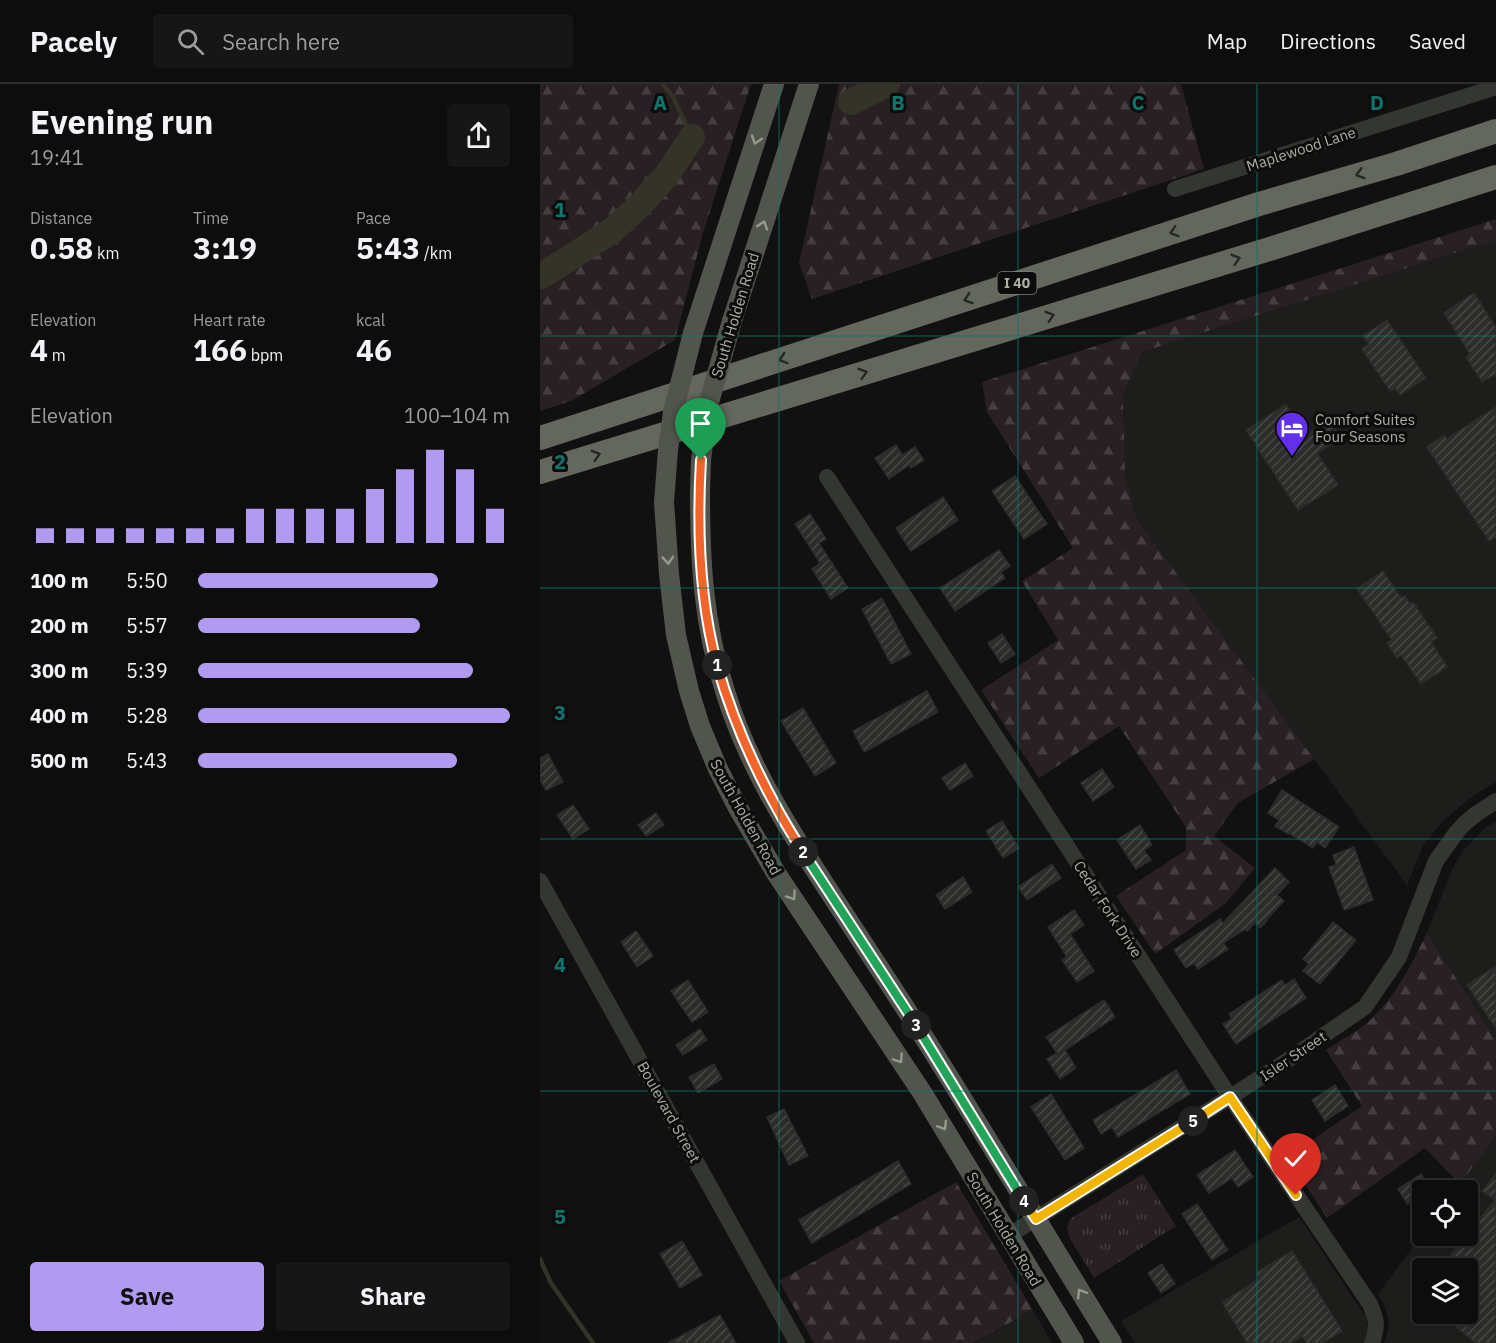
<!DOCTYPE html>
<meta charset="utf-8">
<style>
body{margin:0;font-family:"IBM Plex Sans",sans-serif;background:#151615;color:#f1f3f6;height:100vh;display:flex;flex-direction:column;font-size:22px;white-space:nowrap}
*{box-sizing:border-box;margin:0}
p{font-size:20px;color:#9a9c9d}
.icon{flex:none;width:33px;height:33px;fill:none;stroke:currentColor;stroke-width:2;stroke-linecap:round;stroke-linejoin:round}
.map{position:relative;flex:1;overflow:hidden}
.panel{display:flex;flex-direction:column;background:#0c0d0c;width:540px}
.panel>*{flex:none}
.controls{position:absolute;left:872px;top:1096px;display:grid;gap:12px}
.controls a{display:grid;place-items:center;width:66px;height:66px;border-radius:6px;background:#0c0d0c;box-shadow:0 3px 9px #0003,0 0 0 2px #2c2d2d;font-size:30px}
.pin{position:absolute;display:grid;place-items:center;width:51px;height:51px;color:#fff;margin:-62px -26px;border-radius:50% 50% 50% 0;rotate:-45deg;box-shadow:0 0 6px #0007}
.pin .icon{rotate:45deg}
.km{position:absolute;width:30px;height:30px;margin:-15px;border-radius:50%;background:#222;color:#fff;font-size:16px;line-height:30px;text-align:center}
.round{display:grid;place-items:center;flex:none;width:63px;height:63px;border-radius:6px;background:#151615}
.overview{display:flex;align-items:center;justify-content:space-between;height:102px;padding:0 30px}
h1{font-size:33px;font-weight:700;line-height:45px}
.metrics{display:grid;grid-template-columns:repeat(3,1fr);gap:9px;height:102px;padding:6px 30px}
.metrics div{display:grid;align-content:center}
.metrics b{font-size:30px;font-weight:700}
.metrics small{font-size:16px;font-weight:400}
.metrics p{font-size:16px}
.chart{height:168px;padding:12px 30px}
.chart p{display:flex;justify-content:space-between}
.chart svg{width:100%;height:108px;margin-top:6px;stroke:#b19bf0;stroke-width:6}
.primary-button{display:flex;gap:12px;margin-top:auto;padding:12px 30px}
.primary-button a{flex:1;height:69px;border-radius:6px;background:#b19bf0;color:#111;font-size:24px;font-weight:700;line-height:69px;text-align:center}
.primary-button a+a{background:#151615;color:#f1f3f6}
ul{padding:0 30px;list-style:none;font-size:20px}
li{display:grid;grid-template-columns:96px 72px 1fr;align-items:center;height:45px}
li i{height:15px;border-radius:8px;background:#b19bf0}
header{display:flex;align-items:center;gap:36px;box-sizing:border-box;height:84px;padding:0 30px;background:#0c0d0c;border-bottom:2px solid #2c2d2d}
header strong{font-size:28px}
nav{display:flex;gap:33px;margin-inline-start:auto;font-size:21px}
.search{width:420px;height:54px;background:#151615;display:flex;align-items:center;gap:15px;box-sizing:border-box;padding:0 21px;border-radius:6px;color:#9a9c9d;font-size:22px}
main{display:flex;flex:1;min-height:0}
.map>svg:first-child{display:block}
.built{fill:#1d1e1c;fill-rule:evenodd}
.grass{fill:url(#grass-tufts)}
.forest{fill:url(#forest-firs)}
.lines{fill:none;stroke-linecap:round;stroke-linejoin:round}
.stream{stroke:#333427;stroke-width:4.5}
.river{stroke:#333427;stroke-width:26}
.building{fill:url(#building-hatch);stroke:#2b2d2a;stroke-width:1.5}
.minor{stroke:#343631;stroke-width:16}
.major{stroke:#52554d;stroke-width:20}
.highway{stroke:#63675d;stroke-width:24}
.major-bridge{stroke:#52554d;stroke-width:20}
.oneway{stroke:#969a8d}
.oneway2{stroke:#252724}
.split-1-casing{stroke:#fff;stroke-width:12}
.split-2-casing{stroke:#fff;stroke-width:12}
.split-3-casing{stroke:#fff;stroke-width:12}
.split-4-casing{stroke:#fff;stroke-width:12}
.split-5-casing{stroke:#fff;stroke-width:12}
.split-6-casing{stroke:#fff;stroke-width:12}
.split-1{stroke:#f0652b;stroke-width:8}
.split-2{stroke:#f0652b;stroke-width:8}
.split-3{stroke:#22a559;stroke-width:8}
.split-4{stroke:#22a559;stroke-width:8}
.split-5{stroke:#f5b400;stroke-width:8}
.split-6{stroke:#f5b400;stroke-width:8}
.grid{fill:none;stroke:#0f766e;stroke-width:1.5;stroke-opacity:0.55}
.labels{text-anchor:middle;dominant-baseline:central;stroke-width:6;stroke-linejoin:round;paint-order:stroke}
.shield{fill:#0b0c0b;stroke:#7c8075;stroke-width:1.5}
.shield-label{font-size:14px;font-weight:bold;fill:#adb1a2}
.street-label{font-size:15px;fill:#adb1a2;stroke:#0b0c0b}
.poi-label{font-size:15px;fill:#adb1a2;stroke:#0b0c0b;text-anchor:start}
.grid-label{font-size:20px;text-anchor:middle;font-weight:bold;fill:#0f766e;stroke:#0b0c0b;stroke-width:6;stroke-linejoin:round;paint-order:stroke}
</style>
<header>
<strong>Pacely</strong>
<div class="search"><svg class="icon" aria-label="search" viewBox="0 0 24 24"><circle cx="10" cy="10" r="6"/><path d="M15 15l6 6"/></svg>Search here</div>
<nav><a>Map</a><a>Directions</a><a>Saved</a></nav>
</header>
<main>
<section class="panel">
<div class="overview"><div><h1>Evening run</h1><p>19:41</p></div><a class="round"><svg class="icon" aria-label="share" viewBox="0 0 24 24"><path d="M12 15V3M7 8l5-5 5 5M5 13v7h14v-7"/></svg></a></div>
<div class="metrics">
<div><p>Distance</p><b>0.58<small> km</small></b></div>
<div><p>Time</p><b>3:19</b></div>
<div><p>Pace</p><b>5:43<small> /km</small></b></div>
</div>
<div class="metrics">
<div><p>Elevation</p><b>4<small> m</small></b></div>
<div><p>Heart rate</p><b>166<small> bpm</small></b></div>
<div><p>kcal</p><b>46</b></div>
</div>
<div class="chart"><p><span>Elevation</span>100–104 m</p>
<svg viewBox="0 0 160 44" preserveAspectRatio="none"><path d="M5 44V38M15 44V38M25 44V38M35 44V38M45 44V38M55 44V38M65 44V38M75 44V30M85 44V30M95 44V30M105 44V30M115 44V22M125 44V14M135 44V6M145 44V14M155 44V30"/></svg>
</div>
<ul>
<li><b>100 m</b>5:50<i style="width:77%"></i></li>
<li><b>200 m</b>5:57<i style="width:71%"></i></li>
<li><b>300 m</b>5:39<i style="width:88%"></i></li>
<li><b>400 m</b>5:28<i style="width:100%"></i></li>
<li><b>500 m</b>5:43<i style="width:83%"></i></li>
</ul>
<div class="primary-button"><a>Save</a><a>Share</a></div>
</section>
<div class="map">
<svg width="956" height="1259" viewBox="0 0 956 1259">
<defs>
<pattern id="grass-tufts" width="24" height="20" patternUnits="userSpaceOnUse" patternTransform="scale(1.5)"><rect width="24" height="20" fill="#292023"/><path d="M3 7l-1-3M5 7V3M7 7l1-3M15 17l-1-3M17 17v-4M19 17l1-3" fill="none" stroke="#453e40"/></pattern>
<pattern id="forest-firs" width="22" height="20" patternUnits="userSpaceOnUse" patternTransform="scale(1.5)"><rect width="22" height="20" fill="#292023"/><path d="M5 1l3.5 6h-7zM16 11l3.5 6h-7z" fill="#453e40"/></pattern>
<pattern id="building-hatch" width="6" height="6" patternUnits="userSpaceOnUse" patternTransform="scale(1.5)"><rect width="6" height="6" fill="#2c2d2b"/><path d="M-1 1l2-2M0 6l6-6M5 7l2-2" fill="none" stroke="#484947"/></pattern>
</defs>
<rect width="100%" height="100%" fill="#101110"/>
<!-- built -->
<g class="built">
<path d="M956,156V698L930,714L902,738L883,762L867,801L597,436L585,392L583,311L602,268Z"/>
<path d="M956,737V956L887,849L911,788L922,768L944,745Z"/>
<path d="M956,1052V1259H844L848,1247L849,1237L845,1223L838,1210L882,1151V1152H927V1107H915ZM882,1185H927V1230H882Z"/>
<path d="M759,1133L826,1233L828,1242L824,1259H595L581,1237Z"/>
<path d="M493,1226L512,1259H434Z"/>
</g>
<!-- grass -->
<path class="grass" d="M603,1090L636,1142L554,1194L529,1153L527,1144L530,1135Z"/>
<!-- forest -->
<g class="forest">
<path d="M0,0H211L163,149L135,256L31,317L0,327Z"/>
<path d="M299,0H641L664,85L272,215L259,179Z"/>
<path d="M956,135V156L602,268L583,311L585,392L597,436L774,675L698,719L674,752L715,784L686,819L615,870L576,812L646,766V743L579,642L499,694L441,606L518,556L482,497L533,464L447,328L442,298Z"/>
<path d="M887,849L956,956V1052L920,1100L885,1064L787,1134L747,1073L822,1022L786,966C799,957 816,949 828,938C855,914 871,881 887,849Z"/>
<path d="M416,1098L493,1226L433,1259H274L239,1197Z"/>
</g>
<g class="lines">
<!-- stream -->
<g class="stream">
<path d="M123,0L133,13L152,53"/>
<path d="M0,1175L11,1199L53,1259"/>
</g>
<!-- river -->
<g class="river">
<path d="M311,18L347,0"/>
<path d="M0,193L73,146L99,122L126,92L152,53"/>
</g>
</g>
<!-- building -->
<g class="building">
<path d="M934,209L956,244V290L942,298L926,273L930,270L904,229Z"/>
<path d="M847,236L886,294L860,311L855,304L850,307L822,265L829,260L823,252Z"/>
<path d="M746,320L765,351L789,336L801,354L777,369L798,401L758,426L706,346Z"/>
<path d="M956,323V453L949,457L887,363L904,351L907,355Z"/>
<path d="M356,361L362,371L375,363L384,376L371,384L369,381L349,395L335,374Z"/>
<path d="M475,392L507,440L484,455L452,407Z"/>
<path d="M403,413L418,436L371,467L356,444Z"/>
<path d="M270,430L286,455L279,459L308,504L291,515L272,485L280,479L255,440Z"/>
<path d="M459,466L470,482L461,488L465,494L415,527L400,504Z"/>
<path d="M843,487L861,514L865,512L870,520L873,518L897,554L891,558L907,583L881,600L861,571L857,574L847,559L852,556L817,505Z"/>
<path d="M342,514L371,570L351,580L322,525Z"/>
<path d="M462,550L475,570L461,579L448,559Z"/>
<path d="M387,607L398,628L324,668L313,647Z"/>
<path d="M263,624L296,679L275,692L241,637Z"/>
<path d="M8,670L23,698L6,706L0,696V674Z"/>
<path d="M425,679L433,692L410,706L402,694Z"/>
<path d="M562,685L574,703L553,717L541,699Z"/>
<path d="M742,706L799,743L785,764L777,758L773,764L749,749L748,750L735,742L739,736L728,729Z"/>
<path d="M33,721L49,745L33,755L17,731Z"/>
<path d="M116,729L124,741L106,752L98,741Z"/>
<path d="M462,737L479,764L463,774L446,747Z"/>
<path d="M600,741L612,761L604,766L611,776L596,785L577,756Z"/>
<path d="M814,763L833,816L804,826L789,783L796,781L793,771Z"/>
<path d="M512,780L521,794L487,816L478,803Z"/>
<path d="M735,784L749,798L737,811L744,817L726,836L727,837L720,844L715,839L707,847L705,845L683,859L688,865L658,885L654,879L646,884L634,866L680,835L683,839Z"/>
<path d="M423,793L432,808L405,825L396,811Z"/>
<path d="M534,826L544,841L530,850L554,887L537,898L522,876L527,873L508,843Z"/>
<path d="M793,838L816,856L780,900L763,887L769,880L763,875Z"/>
<path d="M96,847L113,872L97,883L81,858Z"/>
<path d="M956,882V944L927,901Z"/>
<path d="M754,895L766,914L696,960L683,940L692,935L689,930L742,896L745,901Z"/>
<path d="M148,896L168,928L152,938L131,907Z"/>
<path d="M564,916L575,933L525,966L536,984L520,995L507,975L517,969L506,953Z"/>
<path d="M160,945L167,956L143,971L136,961Z"/>
<path d="M174,980L182,995L158,1009L149,993Z"/>
<path d="M636,986L650,1010L578,1053L572,1043L561,1050L553,1036Z"/>
<path d="M795,1001L808,1022L785,1037L772,1016Z"/>
<path d="M511,1010L544,1064L525,1076L491,1023Z"/>
<path d="M244,1025L268,1072L249,1081L227,1033Z"/>
<path d="M695,1066L713,1093L698,1103L692,1094L669,1109L657,1091Z"/>
<path d="M358,1077L371,1100L272,1159L259,1136Z"/>
<path d="M881,1090L891,1106L882,1107V1111L867,1120L858,1105Z"/>
<path d="M956,1090V1259H936L900,1230H927V1185H900L955,1116L942,1107Z"/>
<path d="M657,1120L688,1166L672,1176L642,1130Z"/>
<path d="M142,1157L162,1191L140,1204L120,1170Z"/>
<path d="M752,1167L802,1247L782,1259H767L762,1252L751,1259H707L682,1218L720,1195L716,1189Z"/>
<path d="M622,1180L635,1200L621,1209L608,1189Z"/>
<path d="M180,1231L196,1259H128Z"/>
</g>
<g class="lines">
<!-- minor -->
<g class="minor">
<path d="M635,105L956,3"/>
<path d="M287,393L690,1013L830,1220C837,1238 838,1240 832,1259"/>
<path d="M0,797L257,1259"/>
<path d="M468,1152L690,1013L742,980L825,923L859,873L896,777L916,749L924,740L936,730L956,717"/>
</g>
<!-- major -->
<g class="major">
<path d="M192,237L269,0"/>
<path d="M153,249L234,0"/>
<path d="M160,407C160,477 163,539 185,607C207,679 246,741 287,804C320,855 354,906 387,958C450,1058 510,1159 572,1259"/>
<path d="M124,418L129,490L136,551L149,607L160,642L178,685L198,724L236,789L383,1010L534,1259"/>
</g>
<!-- highway -->
<g class="highway">
<path d="M0,354L719,120L856,80L956,47"/>
<path d="M0,388L733,164L956,93"/>
</g>
<!-- major-bridge -->
<g class="major-bridge">
<path d="M160,407L161,376L168,322L192,237"/>
<path d="M124,418L128,366L133,328L153,249"/>
</g>
</g>
<!-- one-way arrows -->
<defs><path id="oneway-chevron" d="M-2-3.5L2.5 0L-2 3.5" fill="none" stroke-width="1.6" stroke-linecap="round" stroke-linejoin="round" transform="scale(1.5)"/></defs>
<g class="oneway">
<use href="#oneway-chevron" transform="translate(216 56) rotate(108)"/>
<use href="#oneway-chevron" transform="translate(223 141) rotate(-72)"/>
<use href="#oneway-chevron" transform="translate(128 476) rotate(86)"/>
<use href="#oneway-chevron" transform="translate(252 812) rotate(56)"/>
<use href="#oneway-chevron" transform="translate(359 975) rotate(56)"/>
<use href="#oneway-chevron" transform="translate(403 1042) rotate(58)"/>
<use href="#oneway-chevron" transform="translate(541 1209) rotate(-122)"/>
</g>
<g class="oneway2">
<use href="#oneway-chevron" transform="translate(820 90) rotate(164)"/>
<use href="#oneway-chevron" transform="translate(634 148) rotate(162)"/>
<use href="#oneway-chevron" transform="translate(696 175) rotate(-17)"/>
<use href="#oneway-chevron" transform="translate(428 215) rotate(162)"/>
<use href="#oneway-chevron" transform="translate(510 232) rotate(-17)"/>
<use href="#oneway-chevron" transform="translate(243 275) rotate(162)"/>
<use href="#oneway-chevron" transform="translate(323 289) rotate(-17)"/>
<use href="#oneway-chevron" transform="translate(56 371) rotate(-17)"/>
</g>
<g class="lines">
<defs>
<path id="split-1" d="M161,376C157,445 159,515 177,581"/>
<path id="split-2" d="M177,581C196,648 226,710 263,768"/>
<path id="split-3" d="M263,768L376,941"/>
<path id="split-4" d="M376,941L484,1117"/>
<path id="split-5" d="M484,1117L496,1135L653,1037"/>
<path id="split-6" d="M653,1037L690,1013L756,1111"/>
</defs>
<!-- split-1 casing -->
<use href="#split-1" class="split-1-casing"/>
<!-- split-2 casing -->
<use href="#split-2" class="split-2-casing"/>
<!-- split-3 casing -->
<use href="#split-3" class="split-3-casing"/>
<!-- split-4 casing -->
<use href="#split-4" class="split-4-casing"/>
<!-- split-5 casing -->
<use href="#split-5" class="split-5-casing"/>
<!-- split-6 casing -->
<use href="#split-6" class="split-6-casing"/>
<!-- split-1 -->
<use href="#split-1" class="split-1"/>
<!-- split-2 -->
<use href="#split-2" class="split-2"/>
<!-- split-3 -->
<use href="#split-3" class="split-3"/>
<!-- split-4 -->
<use href="#split-4" class="split-4"/>
<!-- split-5 -->
<use href="#split-5" class="split-5"/>
<!-- split-6 -->
<use href="#split-6" class="split-6"/>
</g>
<!-- grid -->
<path class="grid" d="M239,0V1259M478,0V1259M717,0V1259M0,252H956M0,504H956M0,755H956M0,1007H956"/>
<!-- icons -->
<defs>
<symbol id="hotel-pin" viewBox="-11 -11 22 30"><path d="M0 17L-7.5 6A9.5 9.5 0 1 1 7.5 6Z" fill="#6330e9" stroke="#0b0c0b"/><path d="M-6-4.5h1.5V1H6V5H4.5V3h-9V5H-6ZM-4 0a1.8 1.8 0 1 1 3.6 0ZM.5 0V-2.5h3Q6-2.5 6 0Z" fill="#fff"/></symbol>
</defs>
<g fill-rule="evenodd">
<use href="#hotel-pin" x="733" y="325" width="38" height="52"/>
</g>
<g class="labels">
<!-- shield labels -->
<rect class="shield" x="457.5" y="188" width="39" height="22" rx="4.5"/>
<g class="shield-label">
<text x="477" y="199">I 40</text>
</g>
<!-- street labels -->
<g class="street-label">
<text transform="translate(761 65) rotate(-18)">Maplewood Lane</text>
<text transform="translate(195 231) rotate(-73)">South Holden Road</text>
<text transform="translate(206 733) rotate(61)">South Holden Road</text>
<text transform="translate(568 825) rotate(57)">Cedar Fork Drive</text>
<text transform="translate(753 972) rotate(-34)">Isler Street</text>
<text transform="translate(129 1028) rotate(61)">Boulevard Street</text>
<text transform="translate(464 1145) rotate(59)">South Holden Road</text>
</g>
<!-- poi labels -->
<g class="poi-label">
<text x="775" y="335">Comfort Suites<tspan x="775" dy="17">Four Seasons</tspan></text>
</g>
</g>
<g class="grid-label">
<text x="120" y="26">A</text>
<text x="358" y="26">B</text>
<text x="598" y="26">C</text>
<text x="837" y="26">D</text>
<text x="20" y="133">1</text>
<text x="20" y="385">2</text>
<text x="20" y="636">3</text>
<text x="20" y="888">4</text>
<text x="20" y="1140">5</text>
</g>
</svg>
<div class="controls">
<a><svg class="icon" aria-label="locate" viewBox="0 0 24 24"><circle cx="12" cy="12" r="6"/><path d="M12 2v4M12 18v4M2 12h4M18 12h4"/></svg></a>
<a><svg class="icon" aria-label="layers" viewBox="0 0 24 24"><path d="M12 4l9 5-9 5-9-5zM3 14l9 5 9-5"/></svg></a>
</div>
<div class="pin" style="left:161px;top:376px;background:#1e9e55"><svg class="icon" aria-label="arrive" viewBox="0 0 24 24"><path d="M6 21V4h12l-3 4 3 4H6"/></svg></div>
<div class="pin" style="left:756px;top:1111px;background:#d93025"><svg class="icon" aria-label="check" viewBox="0 0 24 24"><path d="M5 12l5 5 9-10"/></svg></div>
<b class="km" style="left:177px;top:581px">1</b>
<b class="km" style="left:263px;top:768px">2</b>
<b class="km" style="left:376px;top:941px">3</b>
<b class="km" style="left:484px;top:1117px">4</b>
<b class="km" style="left:653px;top:1037px">5</b>
</div>
</main>
